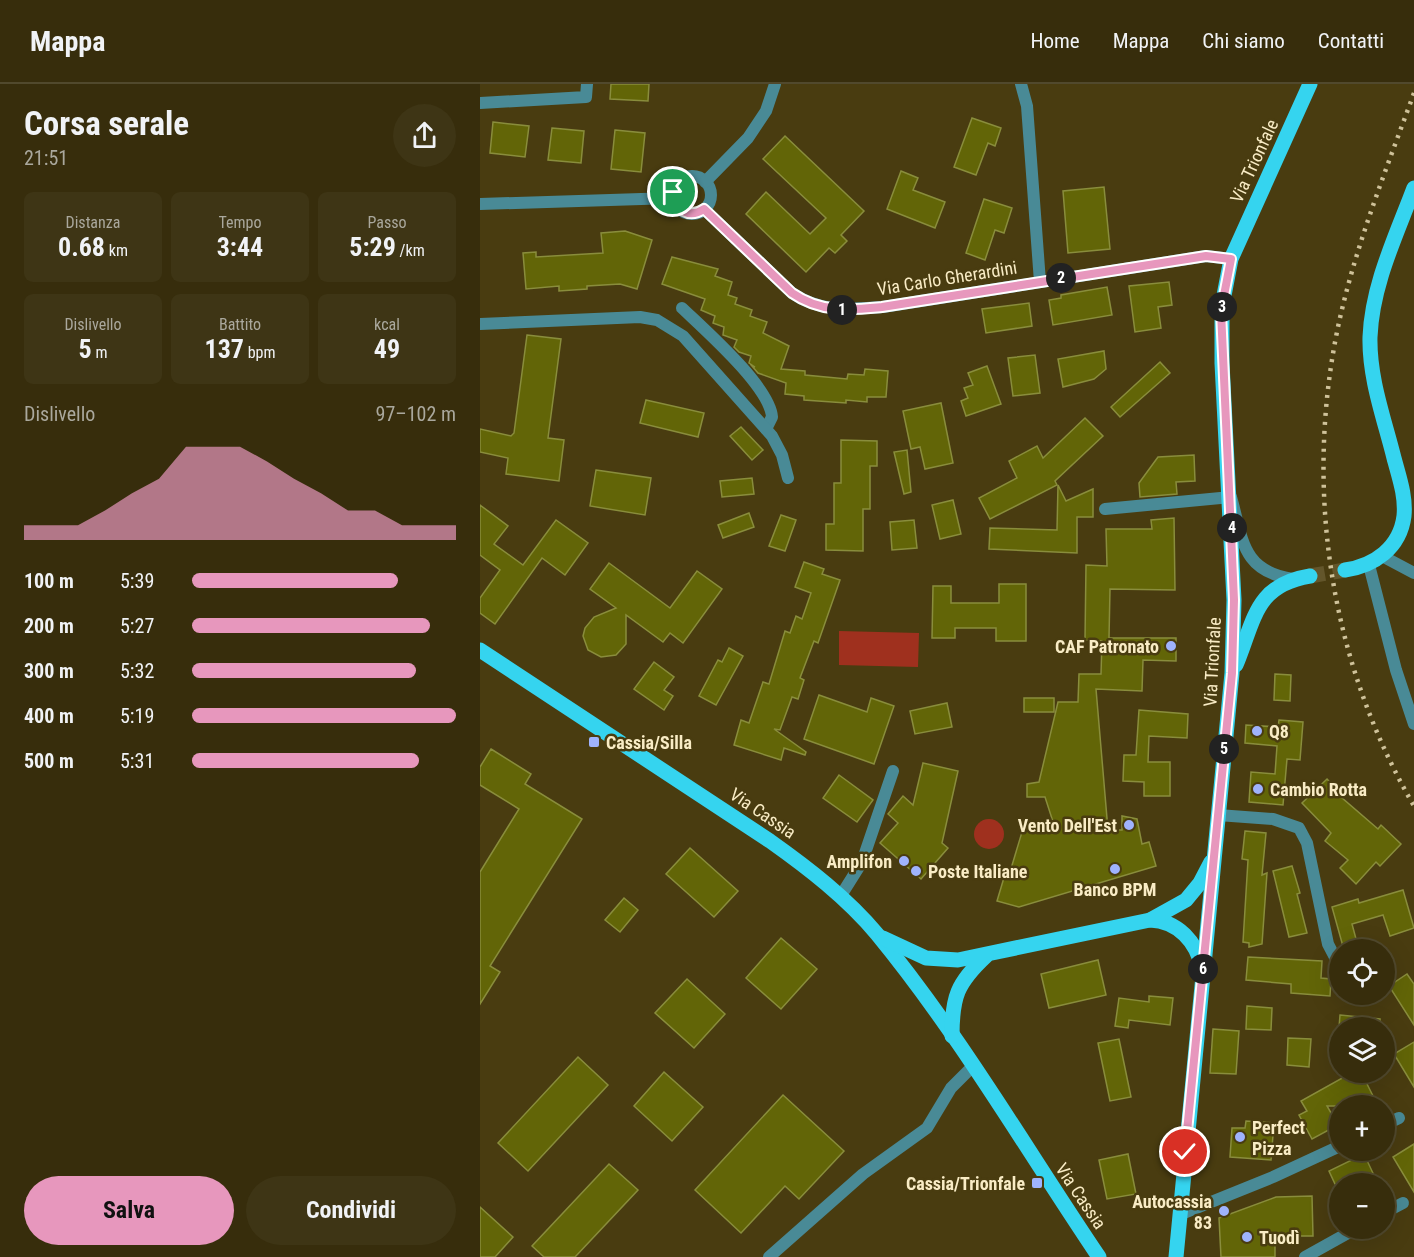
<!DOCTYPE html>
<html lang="it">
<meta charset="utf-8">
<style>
body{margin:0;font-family:"Roboto Condensed",sans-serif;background:#3e3515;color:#f1f3f6;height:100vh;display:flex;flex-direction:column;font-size:22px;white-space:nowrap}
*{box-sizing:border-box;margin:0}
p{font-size:20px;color:#aaa89d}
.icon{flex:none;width:33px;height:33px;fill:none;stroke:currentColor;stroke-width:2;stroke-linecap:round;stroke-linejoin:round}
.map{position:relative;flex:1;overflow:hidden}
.side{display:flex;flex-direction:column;background:#372d0c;width:480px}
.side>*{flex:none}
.tools{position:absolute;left:849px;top:855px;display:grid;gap:12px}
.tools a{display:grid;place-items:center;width:66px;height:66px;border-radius:50%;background:#372d0c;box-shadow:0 6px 24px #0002,0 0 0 2px #51492d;font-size:30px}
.pin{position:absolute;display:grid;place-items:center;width:51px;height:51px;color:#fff;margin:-26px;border:3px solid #fff;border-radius:50%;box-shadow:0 2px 6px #0007}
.km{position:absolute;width:30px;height:30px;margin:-15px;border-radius:50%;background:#222;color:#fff;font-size:16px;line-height:30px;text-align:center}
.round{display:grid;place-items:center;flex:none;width:63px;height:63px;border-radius:32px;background:#3e3515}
.headline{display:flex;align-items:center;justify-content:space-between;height:102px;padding:0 24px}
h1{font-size:33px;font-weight:700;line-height:45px}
.metrics{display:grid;grid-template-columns:repeat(3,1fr);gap:9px;height:102px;padding:6px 24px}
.metrics div{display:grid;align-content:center;border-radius:9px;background:#3e3515;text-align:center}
.metrics b{font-size:26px;font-weight:700}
.metrics small{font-size:16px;font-weight:400}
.metrics p{font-size:16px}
.chart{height:168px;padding:12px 24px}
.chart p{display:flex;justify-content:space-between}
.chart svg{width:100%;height:108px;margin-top:6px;fill:#e797bd;opacity:.7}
.action{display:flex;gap:12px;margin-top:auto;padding:12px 24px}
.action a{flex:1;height:69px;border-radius:36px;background:#e797bd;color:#111;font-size:24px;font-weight:700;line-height:69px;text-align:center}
.action a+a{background:#3e3515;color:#f1f3f6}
ul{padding:0 24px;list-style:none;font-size:20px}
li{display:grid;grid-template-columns:96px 72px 1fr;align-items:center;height:45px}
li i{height:15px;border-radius:8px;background:#e797bd}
header{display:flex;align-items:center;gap:36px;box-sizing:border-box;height:84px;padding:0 30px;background:#372d0c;border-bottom:2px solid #51492d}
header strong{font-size:28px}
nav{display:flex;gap:33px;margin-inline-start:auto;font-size:21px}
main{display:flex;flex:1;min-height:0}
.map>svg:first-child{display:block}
.green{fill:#9f301e}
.building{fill:#626507;stroke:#898d3c;stroke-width:1.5}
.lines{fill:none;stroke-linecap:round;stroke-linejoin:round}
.primary-tunnel{stroke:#63562b;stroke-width:15;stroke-dasharray:15 8;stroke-linecap:butt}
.street{stroke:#498a96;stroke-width:12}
.primary{stroke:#35d4ef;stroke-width:15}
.rail{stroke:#cfc29a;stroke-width:4.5;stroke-dasharray:3 6;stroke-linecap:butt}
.route-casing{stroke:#fff;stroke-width:12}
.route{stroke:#e797bd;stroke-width:8}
.poi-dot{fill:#9fb3fd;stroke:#493c10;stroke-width:2}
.labels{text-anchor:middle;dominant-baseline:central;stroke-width:5;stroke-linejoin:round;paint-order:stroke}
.street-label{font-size:18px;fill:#f9ecc5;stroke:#493c10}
.poi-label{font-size:18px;font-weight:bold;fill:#f9ecc5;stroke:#493c10;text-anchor:start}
</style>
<header>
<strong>Mappa</strong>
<nav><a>Home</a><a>Mappa</a><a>Chi siamo</a><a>Contatti</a></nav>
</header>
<main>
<section class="side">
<div class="headline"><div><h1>Corsa serale</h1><p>21:51</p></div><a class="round"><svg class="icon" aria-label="share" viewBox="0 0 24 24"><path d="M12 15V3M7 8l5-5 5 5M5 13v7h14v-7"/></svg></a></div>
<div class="metrics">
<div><p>Distanza</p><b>0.68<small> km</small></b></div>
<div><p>Tempo</p><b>3:44</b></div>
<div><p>Passo</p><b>5:29<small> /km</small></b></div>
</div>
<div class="metrics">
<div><p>Dislivello</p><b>5<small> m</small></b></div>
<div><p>Battito</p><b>137<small> bpm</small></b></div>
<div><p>kcal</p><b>49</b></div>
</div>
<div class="chart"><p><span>Dislivello</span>97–102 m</p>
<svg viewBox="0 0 160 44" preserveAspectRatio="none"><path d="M0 44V38L10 38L20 38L30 32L40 25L50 19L60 6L70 6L80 6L90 12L100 19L110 25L120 32L130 32L140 38L150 38L160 38V44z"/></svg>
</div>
<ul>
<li><b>100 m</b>5:39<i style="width:78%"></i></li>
<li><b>200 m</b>5:27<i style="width:90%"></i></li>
<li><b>300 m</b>5:32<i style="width:85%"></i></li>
<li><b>400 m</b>5:19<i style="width:100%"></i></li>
<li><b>500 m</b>5:31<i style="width:86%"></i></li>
</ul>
<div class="action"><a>Salva</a><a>Condividi</a></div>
</section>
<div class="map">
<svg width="934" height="1173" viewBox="0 0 934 1173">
<rect width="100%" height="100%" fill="#493c10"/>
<!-- green -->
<g class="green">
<path d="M359,547L439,549L438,583L359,581Z"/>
<circle cx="509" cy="750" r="15"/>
</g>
<!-- building -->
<g class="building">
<path d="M131,0H169L168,17L130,15Z"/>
<path d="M492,34L521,44L515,62L508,59L496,91L474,83Z"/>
<path d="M13,38L49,42L45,73L10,69Z"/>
<path d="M72,44L104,47L101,79L68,76Z"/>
<path d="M135,46L165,49L161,88L131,85Z"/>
<path d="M305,52L384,127L361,151L367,157L355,169L349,164L326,188L266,130L286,108L330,150L346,134L283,75Z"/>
<path d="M421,87L438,94L433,106L465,118L455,144L407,125Z"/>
<path d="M624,103L630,165L588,169L583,107Z"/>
<path d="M504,115L532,124L524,149L515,146L505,176L486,169Z"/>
<path d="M145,147L172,156L157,205L140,200L107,202V205L79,207V202L46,205L43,169L56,168V173L123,169L121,149Z"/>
<path d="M192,173L238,185L235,192L252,198L248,211L257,214L255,220L272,226L270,232L287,238L283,249L309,262L301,285L325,287V291L367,295L368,290L384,291L385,285L408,287L406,313H387V318L366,316V319L324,316V312L305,310L306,299L278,289L272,282L275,283L269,279L271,272L259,268L254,263L257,256L243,251L244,243L233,239L235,232L221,226L225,215L182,200Z"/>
<path d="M689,198L692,221L678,223L681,244L655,248L649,202Z"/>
<path d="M627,203L632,231L573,241L569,216L581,214V211Z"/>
<path d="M549,219L552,242L506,249L502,225Z"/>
<path d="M47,251L81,255L68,354L84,356L79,397L26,390L28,374L0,368V345L31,352L34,349Z"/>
<path d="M624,267L626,285L614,295L583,303L578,275Z"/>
<path d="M555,271L560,309L533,312L528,274Z"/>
<path d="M680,278L690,289L640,333L631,323Z"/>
<path d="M507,282L521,320L486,332L481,317L488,314L484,304L493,301L488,289Z"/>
<path d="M166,316L224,329L218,353L160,339Z"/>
<path d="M461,319L473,379L445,385L440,363L431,365L423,327Z"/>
<path d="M605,334L623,352L575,397L577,401L510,435L499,414L537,394L529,377L557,362L563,374Z"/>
<path d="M261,343L283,366L272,376L250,352Z"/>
<path d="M361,356L397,357V382H390V425H383V467L346,466V440H354V399H361Z"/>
<path d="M427,366L431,408L424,410L414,368Z"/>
<path d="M714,371L715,397L696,398L697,410L660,413L659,399L678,373Z"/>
<path d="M116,386L171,394L165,431L110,422Z"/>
<path d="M272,394L274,410L242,413L240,397Z"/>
<path d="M578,401L586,417L613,405V433H597V469L509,465L510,444L577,446Z"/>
<path d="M473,416L481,450L460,455L452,421Z"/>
<path d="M0,421L28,442L14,460L43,481L76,436L108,459L85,491L62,474L15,540L0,529V514L20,486L0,471Z"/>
<path d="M269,429L274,443L243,454L238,441Z"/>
<path d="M301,431L316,436L305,467L289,462Z"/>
<path d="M694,434L695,506L630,505L629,554H696V577L663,576L662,607L616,605L628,746H642V732L657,735L662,760L669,758L676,782L539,823L517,817L526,787L530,788L545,738L575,744L565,713H547V700L559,698L578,618H598L599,590H621L622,557L605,556L606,481L627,482L626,445H672L671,436Z"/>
<path d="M434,436L437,464L412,466L410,438Z"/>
<path d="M324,478L344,485L342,490L360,496L338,559L334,557L320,594L324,596L318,615L312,613L300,646L294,645L326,668L325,671L304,664L301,676L254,661L261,636L269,639L283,598L289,600L305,547L310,549L316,532L322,535L331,509L315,503Z"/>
<path d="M129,479L190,524L217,487L242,505L203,559L190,549L183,558L146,531V560L136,571L121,573L108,566L103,552L105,544L114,533L136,524L110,505Z"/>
<path d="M519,500H546V557H516V544H475V554H452L453,502H471V519H519Z"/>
<path d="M249,564L263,572L236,621L219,612L238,576L242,578Z"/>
<path d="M174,578L194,593L184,606L193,612L184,626L154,605Z"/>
<path d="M795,590L811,591L810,617L794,616Z"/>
<path d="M339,611L387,628L391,614L414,622L394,680L324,655Z"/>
<rect x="544" y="614" width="30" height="14"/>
<path d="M467,619L472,643L435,650L430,627Z"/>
<path d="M659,626L708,630L707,654L669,652L668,678H690V712H664V698L643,697L644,671H656Z"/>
<path d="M799,636L823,638L820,676L807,675L803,721L769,718L771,688L795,690L797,662L765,659L766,641L798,643Z"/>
<path d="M11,665L51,690L45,700L102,735L10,882L20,888L0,920V788L39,725L0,701V683Z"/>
<path d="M443,679L478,687L462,759L468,764L441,795L400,759L418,739L408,730L423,712L433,721Z"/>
<path d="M359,691L393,716L377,738L343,714Z"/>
<path d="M847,695L862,711L861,713L898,745L901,741L921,760L900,782L896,778L876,800L860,784L868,776L845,757L851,749L822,719Z"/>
<path d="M765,747L786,749L782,791L787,789L782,860L769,863V859L763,858L768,776L762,775Z"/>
<path d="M210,764L258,807L234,833L186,790Z"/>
<path d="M812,782L820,809L817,810L827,849L809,853L793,787Z"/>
<path d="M923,806L934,844L910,852L903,831L872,840L879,866H864L852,823L878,815L879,819Z"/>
<path d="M144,814L158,826L140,848L125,836Z"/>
<path d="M301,854L337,885L301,925L266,894Z"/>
<path d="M768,873L842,877L841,894L851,895L850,912L811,909V900L766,896Z"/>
<path d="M618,876L626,911L569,924L561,890Z"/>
<path d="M927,890L934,900V941L909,902Z"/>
<path d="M207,895L245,930L214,964L175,929Z"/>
<path d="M669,912L693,914L690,941L649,936L648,944L635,942L639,914L669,918Z"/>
<path d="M767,922L792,924L791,946L766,945Z"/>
<path d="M860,931L900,935V944H859Z"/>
<path d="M733,945L759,947L756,990L730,989Z"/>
<path d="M808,954L831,955L829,983L807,981Z"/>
<path d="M639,955L651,1013L630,1017L618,959Z"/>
<path d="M934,958V1003L914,970Z"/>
<path d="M98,973L128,1001L48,1087L18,1059Z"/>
<path d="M184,988L223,1023L192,1057L154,1022Z"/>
<path d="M873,988H881L898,1022H847L858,1041L832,1055L819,1031L827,1027L821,1017Z"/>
<path d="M303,1011L364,1067L319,1115L305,1102L261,1149L215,1106Z"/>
<path d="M766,1037L794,1039L791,1076L750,1073L752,1044H765Z"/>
<path d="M934,1060V1108L913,1073Z"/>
<path d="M648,1070L656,1110L627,1115L619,1076Z"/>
<path d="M884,1070L898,1100H855L849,1087Z"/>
<path d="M129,1080L158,1106L95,1173H64L52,1162Z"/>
<path d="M832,1112L833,1152H795V1173H741L739,1134L796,1113Z"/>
<path d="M0,1123L33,1153L15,1173H0Z"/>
</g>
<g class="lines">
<!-- primary-tunnel -->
<path class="primary-tunnel" d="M830,492L865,486"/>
<!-- street -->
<g class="street">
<path d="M541,0L547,22L560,198"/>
<path d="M0,19L106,13L107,0"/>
<circle cx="212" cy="111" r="19"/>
<path d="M225,98L268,54L286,27L295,0"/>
<path d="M0,120L193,114"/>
<path d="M224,125L312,209C341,229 369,225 403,223L726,172L751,175"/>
<path d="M202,224C225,246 290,303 292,333L286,345"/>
<path d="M0,240L160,233L177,236L203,252L292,352L302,371L308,394"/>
<path d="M625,425L751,413C763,455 761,487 813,495"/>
<path d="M902,472L934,489"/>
<path d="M889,481L916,586L934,640"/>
<path d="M738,731L793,735L819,744L827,759L848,860L860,883"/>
<path d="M360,813L382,778L413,687"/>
<path d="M904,1041L919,1034"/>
<path d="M904,1129L923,1119"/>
<path d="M699,1131L793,1093L860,1062"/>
<path d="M289,1173L383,1090L447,1044L471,1004L494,981"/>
<path d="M825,1173L877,1144"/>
</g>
<!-- primary -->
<g class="primary">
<path d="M865,486C894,482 920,464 924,432C926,412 919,393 914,374C904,334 889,294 890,253C892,201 916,152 934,104"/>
<path d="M0,566L290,757C328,784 367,814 397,850C480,951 546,1065 619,1173"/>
<path d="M756,581C775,535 775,501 830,492"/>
<path d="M670,836C698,837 717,858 722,884"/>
<path d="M403,854L446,874L478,876L670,836L706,816L720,799L731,778"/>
<path d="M472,952C472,913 477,899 506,872"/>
<path d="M696,1173L752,589L754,516L742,279V222L751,175L830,0"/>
</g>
<!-- rail -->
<path class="rail" d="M934,9C906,86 875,163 858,243C824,406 850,578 934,722"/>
</g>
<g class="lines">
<defs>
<path id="route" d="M193,108C194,126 209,135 224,125L312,209C341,229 369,226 402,223L726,172L751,175L741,227L754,516L752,589L705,1068"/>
</defs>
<!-- route casing -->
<use href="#route" class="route-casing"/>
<!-- route -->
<use href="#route" class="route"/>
</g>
<!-- markers -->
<g class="poi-dot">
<circle cx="691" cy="562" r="6"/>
<circle cx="777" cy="647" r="6"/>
<rect x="108" y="652" width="12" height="12" rx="3"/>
<circle cx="778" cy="705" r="6"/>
<circle cx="649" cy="741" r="6"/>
<circle cx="424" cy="777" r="6"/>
<circle cx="635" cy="785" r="6"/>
<circle cx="436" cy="787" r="6"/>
<circle cx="760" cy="1053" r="6"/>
<rect x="551" y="1093" width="12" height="12" rx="3"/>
<circle cx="744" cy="1127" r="6"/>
<circle cx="767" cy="1153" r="6"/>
</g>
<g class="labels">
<!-- street labels -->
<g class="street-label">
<text transform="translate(774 77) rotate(-65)">Via Trionfale</text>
<text transform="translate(467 194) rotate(-9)">Via Carlo Gherardini</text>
<text transform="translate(732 578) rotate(-87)">Via Trionfale</text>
<text transform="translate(283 729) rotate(34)">Via Cassia</text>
<text transform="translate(601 1112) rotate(56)">Via Cassia</text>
</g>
<!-- poi labels -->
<g class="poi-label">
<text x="679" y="562" text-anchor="end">CAF Patronato</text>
<text x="789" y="647">Q8</text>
<text x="126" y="658">Cassia/Silla</text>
<text x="790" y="705">Cambio Rotta</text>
<text x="637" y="741" text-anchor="end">Vento Dell'Est</text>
<text x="412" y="777" text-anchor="end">Amplifon</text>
<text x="448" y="787">Poste Italiane</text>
<text x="635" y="805" text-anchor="middle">Banco BPM</text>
<text x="772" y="1043">Perfect<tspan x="772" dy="21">Pizza</tspan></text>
<text x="545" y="1099" text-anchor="end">Cassia/Trionfale</text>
<text x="732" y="1117" text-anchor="end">Autocassia<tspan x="732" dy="21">83</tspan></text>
<text x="779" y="1153">Tuodì</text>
</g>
</g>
</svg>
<div class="tools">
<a><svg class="icon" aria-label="locate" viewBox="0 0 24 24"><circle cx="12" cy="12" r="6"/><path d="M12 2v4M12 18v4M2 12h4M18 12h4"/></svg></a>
<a><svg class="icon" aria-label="layers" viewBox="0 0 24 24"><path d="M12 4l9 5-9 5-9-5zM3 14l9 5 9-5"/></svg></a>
<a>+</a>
<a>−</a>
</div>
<div class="pin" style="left:193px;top:108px;background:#1e9e55"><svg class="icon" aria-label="arrive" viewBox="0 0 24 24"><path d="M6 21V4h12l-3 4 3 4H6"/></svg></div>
<div class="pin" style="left:705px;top:1068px;background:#d93025"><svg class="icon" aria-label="check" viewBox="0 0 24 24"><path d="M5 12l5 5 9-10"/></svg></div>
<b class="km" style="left:362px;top:226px">1</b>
<b class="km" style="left:581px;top:194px">2</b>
<b class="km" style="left:742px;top:223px">3</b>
<b class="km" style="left:752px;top:444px">4</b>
<b class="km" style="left:744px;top:665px">5</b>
<b class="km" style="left:723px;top:885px">6</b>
</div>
</main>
